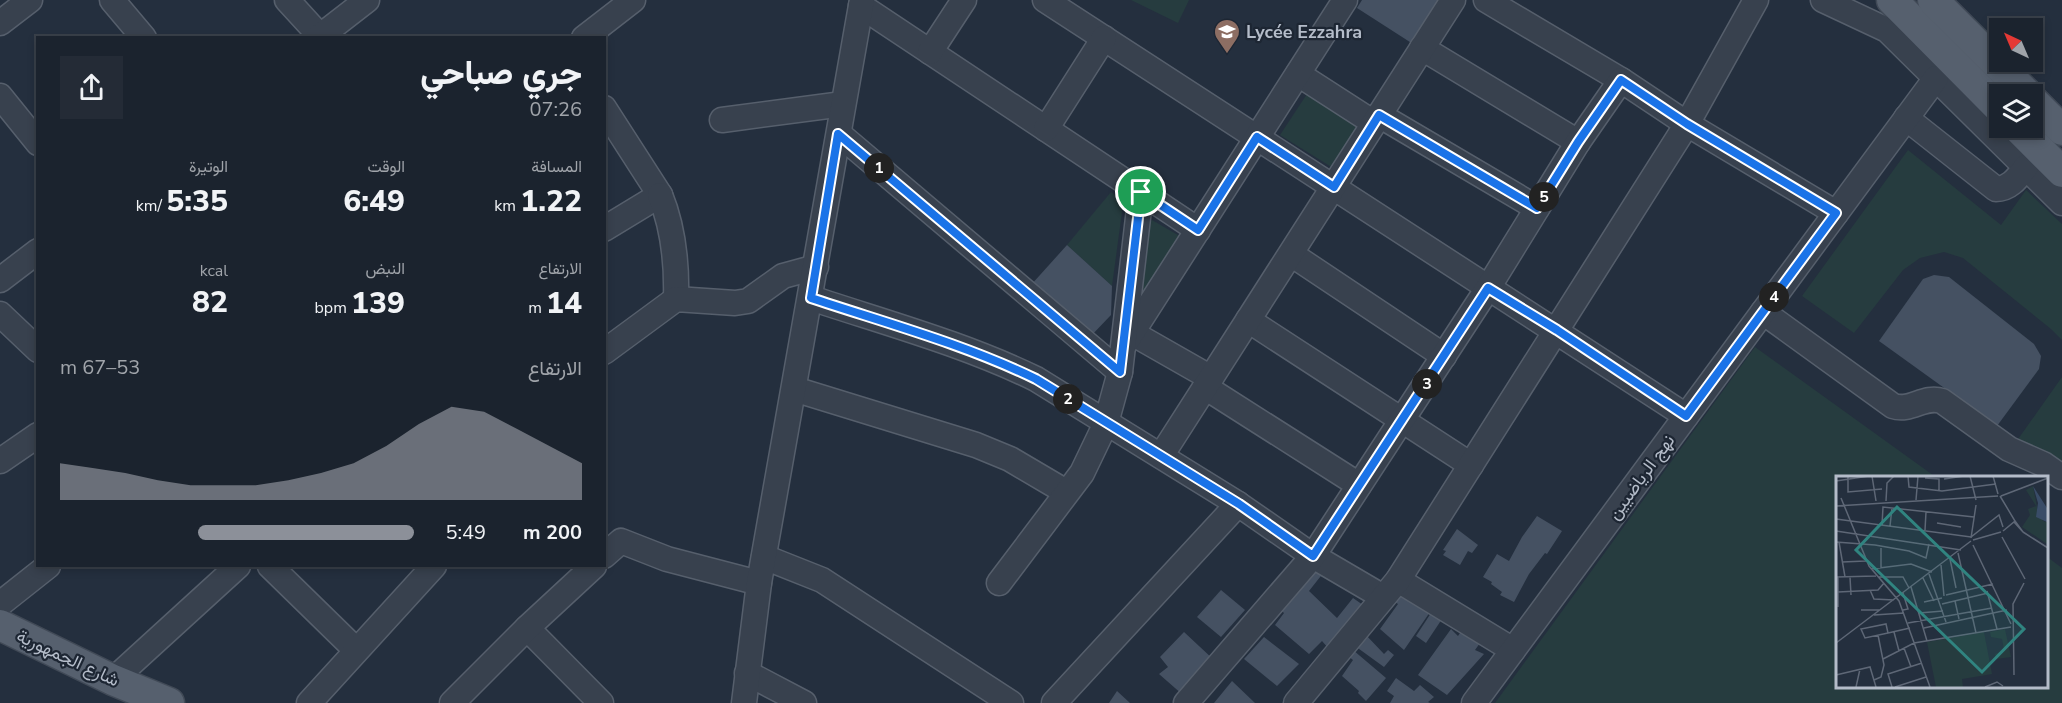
<!DOCTYPE html>
<html lang="ar">
<meta charset="utf-8">
<style>
body{margin:0;font-family:"Nunito Sans",Vazirmatn,sans-serif;background:#242b36;color:#f1f3f6;direction:rtl;height:100vh;display:flex;flex-direction:column;font-size:22px;white-space:nowrap}
*{box-sizing:border-box;margin:0}
p{font-size:20px;color:#a0a4aa}
.icon{flex:none;width:33px;height:33px;fill:none;stroke:currentColor;stroke-width:2;stroke-linecap:round;stroke-linejoin:round}
.map{position:relative;flex:1;overflow:hidden;direction:ltr}
.side{position:absolute;left:36px;top:36px;width:570px;height:531px;display:flex;flex-direction:column;background:#1b232e;border-radius:0px;box-shadow:0 3px 9px #0003,0 0 0 2px #39404a;direction:rtl}
.side>*{flex:none}
.needle{width:39px;rotate:316deg}
.buttons{position:absolute;left:1989px;top:18px;display:grid;gap:12px}
.buttons a{display:grid;place-items:center;width:54px;height:54px;border-radius:0px;background:#1b232e;box-shadow:0 3px 9px #0003,0 0 0 2px #39404a;font-size:30px}
.pin{position:absolute;display:grid;place-items:center;width:51px;height:51px;color:#fff;margin:-26px;border:3px solid #fff;border-radius:50%;box-shadow:0 2px 6px #0007}
.km{position:absolute;width:30px;height:30px;margin:-15px;border-radius:50%;background:#222;color:#fff;font-size:16px;line-height:30px;text-align:center}
.round{display:grid;place-items:center;flex:none;width:63px;height:63px;border-radius:0px;background:#242b36}
.headline{display:flex;align-items:center;justify-content:space-between;height:102px;padding:0 24px}
h1{font-size:33px;font-weight:800;line-height:45px}
.stats{display:grid;grid-template-columns:repeat(3,1fr);gap:9px;height:102px;padding:6px 24px}
.stats div{display:grid;align-content:center}
.stats b{font-size:30px;font-weight:800}
.stats small{font-size:16px;font-weight:400}
.stats p{font-size:16px}
.chart{height:168px;padding:12px 24px}
.chart p{display:flex;justify-content:space-between}
.chart svg{width:100%;height:108px;margin-top:6px;fill:#8c9099;opacity:.7}
ul{padding:0 24px;list-style:none;font-size:20px}
li{display:grid;grid-template-columns:96px 72px 1fr;align-items:center;height:45px}
li i{height:15px;border-radius:8px;background:#8c9099}
.map>svg:first-child{display:block}
.green{fill:#263c3f}
.building{fill:#455162}
.lines{fill:none;stroke-linecap:round;stroke-linejoin:round}
.minor-casing{stroke:#565f6c;stroke-width:27}
.major-casing{stroke:#414a57;stroke-width:33}
.minor{stroke:#38414e;stroke-width:24}
.major{stroke:#56606e;stroke-width:30}
.route-casing{stroke:#fff;stroke-width:12}
.route{stroke:#1a73e8;stroke-width:8}
.labels{text-anchor:middle;dominant-baseline:central;stroke-width:4.5;stroke-linejoin:round;paint-order:stroke}
.poi-label{font-size:18px;font-weight:bold;fill:#b4bcc9;stroke:#1d2633;text-anchor:start}
.street-label{font-size:18px;fill:#b4bcc9;stroke:#1d2633}
.inset-road{fill:none;stroke:#5e6776;stroke-width:1.5}
.view{fill:#308480;fill-opacity:0.15;stroke:#308480;stroke-width:3}
.inset-edge{fill:none;stroke:#b4bcc9;stroke-width:3}
</style>
<div class="map">
<svg width="2062" height="703" viewBox="0 0 2062 703">
<rect width="100%" height="100%" fill="#242f3e"/>
<!-- green -->
<g class="green">
<path d="M1131,0H1189L1178,23Z"/>
<path d="M1309,91L1361,124L1333,168L1280,135Z"/>
<path d="M1908,150L2001,225L2026,190L2062,224V348V340L2051,329L1963,258L1944,252L1920,258L1903,270L1854,333L1802,296Z"/>
<path d="M1111,192L1121,199L1122,212L1112,286L1067,245Z"/>
<path d="M1152,220L1183,238L1145,298L1141,296L1148,224Z"/>
<path d="M1755,347L1937,478H1837V686H2046V556L2062,568V703H1495Z"/>
<path d="M2062,377V476L2016,442Z"/>
</g>
<!-- building -->
<g class="building">
<path d="M1362,0H1443L1413,44L1357,8Z"/>
<path d="M1067,245L1112,286L1111,315L1089,338L1031,285Z"/>
<path d="M1934,275L1949,277L2034,344L2041,356L2039,369L1997,426L1879,341L1923,279Z"/>
<path d="M1537,516L1562,531L1547,554L1545,553L1529,574L1514,602L1500,595L1502,592L1491,584L1492,582L1483,577L1497,554L1509,561L1522,537Z"/>
<path d="M1457,529L1478,545L1472,553L1468,551L1460,565L1443,555L1446,551L1443,550Z"/>
<path d="M1315,571L1324,572L1309,591L1337,618L1353,598L1363,605L1329,649L1322,641L1309,654L1275,625L1284,613L1281,610Z"/>
<path d="M1221,590L1245,610L1221,637L1197,617Z"/>
<path d="M1397,590L1430,612L1404,650L1380,629L1398,604L1392,600Z"/>
<path d="M1431,613L1442,619L1426,643L1416,636Z"/>
<path d="M1464,627L1480,643L1475,650L1484,654L1447,695L1418,675L1451,629L1458,636Z"/>
<path d="M1184,632L1214,660L1183,695L1159,674L1168,667L1160,657Z"/>
<path d="M1365,634L1384,654L1388,650L1394,655L1384,667L1355,646Z"/>
<path d="M1264,637L1299,664L1277,686L1244,659Z"/>
<path d="M1353,650L1386,678L1366,701L1358,693L1359,691L1342,676L1353,660L1348,656Z"/>
<path d="M1396,678L1414,691L1420,685L1434,697L1428,702L1430,703H1390L1394,696L1387,691Z"/>
<path d="M1232,681L1255,703H1214Z"/>
<path d="M1117,691L1130,703H1109Z"/>
</g>
<g class="lines">
<defs>
<g id="minor">
<path d="M112,0L144,38"/>
<path d="M287,0L320,36"/>
<path d="M1045,0L1686,416"/>
<path d="M1486,0L1621,80L1687,124L1836,213"/>
<path d="M1823,0L1887,30L2062,203"/>
<path d="M861,6L1198,230"/>
<path d="M0,23L30,0"/>
<path d="M318,38L367,0"/>
<path d="M584,38L633,0"/>
<path d="M1422,48L1578,142"/>
<path d="M930,52L964,0"/>
<path d="M1298,74L1374,123"/>
<path d="M0,96L38,143"/>
<path d="M604,108L660,195L604,229"/>
<path d="M1379,115L1537,208"/>
<path d="M1906,118L1996,189C2010,189 2018,177 2026,167"/>
<path d="M722,120L843,104"/>
<path d="M1046,129L1104,38"/>
<path d="M839,134L1120,372"/>
<path d="M660,195C674,229 677,263 676,299"/>
<path d="M1291,254L1444,356"/>
<path d="M0,280L38,251"/>
<path d="M811,298C886,323 964,344 1036,379L1238,504L1313,556L1383,597"/>
<path d="M1763,312L1893,406C1911,412 1924,395 1942,401L2009,449L2043,464L2062,477"/>
<path d="M0,314L38,350"/>
<path d="M1248,320L1471,465"/>
<path d="M1132,333L1211,378"/>
<path d="M1126,342L1345,0"/>
<path d="M604,352L676,299L735,303L748,301L783,276L816,267"/>
<path d="M1205,387L1359,485"/>
<path d="M794,389L976,445L1010,459L1066,492"/>
<path d="M1161,456L1453,0"/>
<path d="M0,461L38,435"/>
<path d="M604,556L621,541L667,559L759,583"/>
<path d="M764,557L822,580L1011,703"/>
<path d="M270,566L356,650"/>
<path d="M1398,580L1513,650"/>
<path d="M999,583L1082,473L1106,423L1120,372L1141,192"/>
<path d="M0,604L48,566"/>
<path d="M527,628L601,703"/>
<path d="M747,673L804,703"/>
<path d="M113,680L238,566"/>
<path d="M309,703L434,566"/>
<path d="M452,703L527,628L594,566"/>
<path d="M744,703L759,583L862,0"/>
<path d="M1054,703L1238,504"/>
<path d="M1186,703L1313,556L1488,288L1578,142L1621,80"/>
<path d="M1296,703L1398,580L1687,124L1756,0"/>
<path d="M1474,703L1936,78"/>
</g>
<g id="major">
<path d="M1892,0L2000,109"/>
<path d="M1933,0L2027,94"/>
<path d="M2032,100L2062,130"/>
<path d="M2018,128L2062,172"/>
<path d="M0,625L113,680L169,703"/>
</g>
</defs>
<!-- minor casing -->
<use href="#minor" class="minor-casing"/>
<!-- major casing -->
<use href="#major" class="major-casing"/>
<!-- minor -->
<use href="#minor" class="minor"/>
<!-- major -->
<use href="#major" class="major"/>
</g>
<g class="lines">
<defs>
<path id="route" d="M1621,80L1687,124L1836,213L1686,416L1557,330L1488,288L1313,556L1239,504L1036,379C964,344 886,323 811,298L838,134L1120,372L1141,192L1198,230L1257,137L1334,187L1379,115L1537,208L1578,142Z"/>
</defs>
<!-- route casing -->
<use href="#route" class="route-casing"/>
<!-- route -->
<use href="#route" class="route"/>
</g>
<!-- icons -->
<defs>
<symbol id="school-pin" viewBox="-11 -11 22 30"><path d="M0 17L-7.5 6A9.5 9.5 0 1 1 7.5 6Z" fill="#8d6e63" stroke="#1d2633"/><path d="M0-5L7-2L0 1L-7-2ZM-4 1L0 2.5L4 1V4Q0 6-4 4Z" fill="#fff"/></symbol>
</defs>
<g fill-rule="evenodd">
<use href="#school-pin" x="1212" y="17" width="30" height="40"/>
</g>
<g class="labels">
<!-- poi labels -->
<g class="poi-label">
<text x="1246" y="32">Lycée Ezzahra</text>
</g>
<!-- street labels -->
<g class="street-label">
<text transform="translate(1641 477) rotate(-54)">نهج الرياضيين</text>
<text transform="translate(68 658) rotate(25)">شارع الجمهورية</text>
</g>
</g>
<!-- overview -->
<g transform="translate(1836 476)">
<rect width="212" height="212" fill="#242f3e"/>
<path d="M197,10L201,31L207,45L211,46V68L186,51L194,39L192,33L200,30L190,14ZM169,153L175,181L160,183L159,178L168,174L166,163L155,161L154,156ZM148,156L156,198L126,203L127,211H100L91,166Z" fill="#263c3f"/>
<path d="M197,10L211,32V46L200,41L202,27Z" fill="#394c67"/>
<path class="inset-road" d="M12,0V16L46,13M36,0L40,25M72,0L73,11L106,15L160,8M134,0L140,24M157,0L162,18M89,2L103,3V15M108,3L128,0M0,5L33,0M164,20L179,45L167,55M165,20L212,2M5,22L33,90L63,125L94,211M80,24L82,0M50,25L51,7L58,0M0,30L162,20M0,43L135,61L163,39L167,51M178,46L187,56L179,45M101,47L125,51M46,49L47,31L138,41M54,50L56,32M89,54L90,36M0,55L125,74M187,56L212,72M166,61L189,103M135,62L140,29M137,64L165,56M0,66L39,69M3,66L9,101M39,69L73,75L90,82L93,68M137,69L175,148M122,77L140,157M114,83L120,112M6,86L30,85M105,89L108,120M45,92V72M35,93L75,88L96,96M93,98L110,146M0,101L40,100M2,101V131M14,101L15,119M42,101H67L73,112M87,102L98,125M75,111L91,165M34,114L38,123L58,124M151,115L161,153M2,116L42,114L48,107M110,119L157,108M119,125L123,143M88,126L106,122M106,128L152,117M25,134H44M67,134L72,133L67,117M83,137L107,135M38,139L68,137M72,147L156,132M88,152L171,134M58,156L63,175M52,157L50,148L25,153L29,162L52,157L74,152M0,167L135,65M68,172L75,191M47,183L78,167L175,151M0,199L34,191L40,211M178,199L177,128L188,107M38,204L45,201L48,189L42,159M20,211L24,193M56,211L52,198L86,187M59,211L90,201M149,211L161,206L167,210"/>
<path class="view" d="M61,31L188,153L146,196L20,74Z"/>
<rect width="212" height="212" class="inset-edge"/>
</g>
</svg>
<div class="buttons">
<a><svg class="needle" viewBox="-14 -14 28 28"><path d="M0-13l5 13h-10z" fill="#e53935"/><path d="M0 13l5-13h-10z" fill="#a0a4aa"/></svg></a>
<a><svg class="icon" aria-label="layers" viewBox="0 0 24 24"><path d="M12 4l9 5-9 5-9-5zM3 14l9 5 9-5"/></svg></a>
</div>
<div class="pin" style="left:1141px;top:192px;background:#1e9e55"><svg class="icon" aria-label="arrive" viewBox="0 0 24 24"><path d="M6 21V4h12l-3 4 3 4H6"/></svg></div>
<b class="km" style="left:879px;top:168px">1</b>
<b class="km" style="left:1068px;top:399px">2</b>
<b class="km" style="left:1427px;top:384px">3</b>
<b class="km" style="left:1774px;top:297px">4</b>
<b class="km" style="left:1544px;top:197px">5</b>
<section class="side">
<div class="headline"><div><h1>جري صباحي</h1><p>07:26</p></div><a class="round"><svg class="icon" aria-label="share" viewBox="0 0 24 24"><path d="M12 15V3M7 8l5-5 5 5M5 13v7h14v-7"/></svg></a></div>
<div class="stats">
<div><p>المسافة</p><b>1.22<small> km</small></b></div>
<div><p>الوقت</p><b>6:49</b></div>
<div><p>الوتيرة</p><b>5:35<small> /km</small></b></div>
</div>
<div class="stats">
<div><p>الارتفاع</p><b>14<small> m</small></b></div>
<div><p>النبض</p><b>139<small> bpm</small></b></div>
<div><p>kcal</p><b>82</b></div>
</div>
<div class="chart"><p><span>الارتفاع</span>53–67 m</p>
<svg viewBox="0 0 160 44" preserveAspectRatio="none"><path d="M0 44V29L10 31L20 33L30 36L40 38L50 38L60 38L70 36L80 33L90 29L100 22L110 13L120 6L130 8L140 15L150 22L160 29V44z"/></svg>
</div>
<ul>
<li><b>200 m</b>5:49<i style="width:61%"></i></li>
</ul>
</section>
</div>
